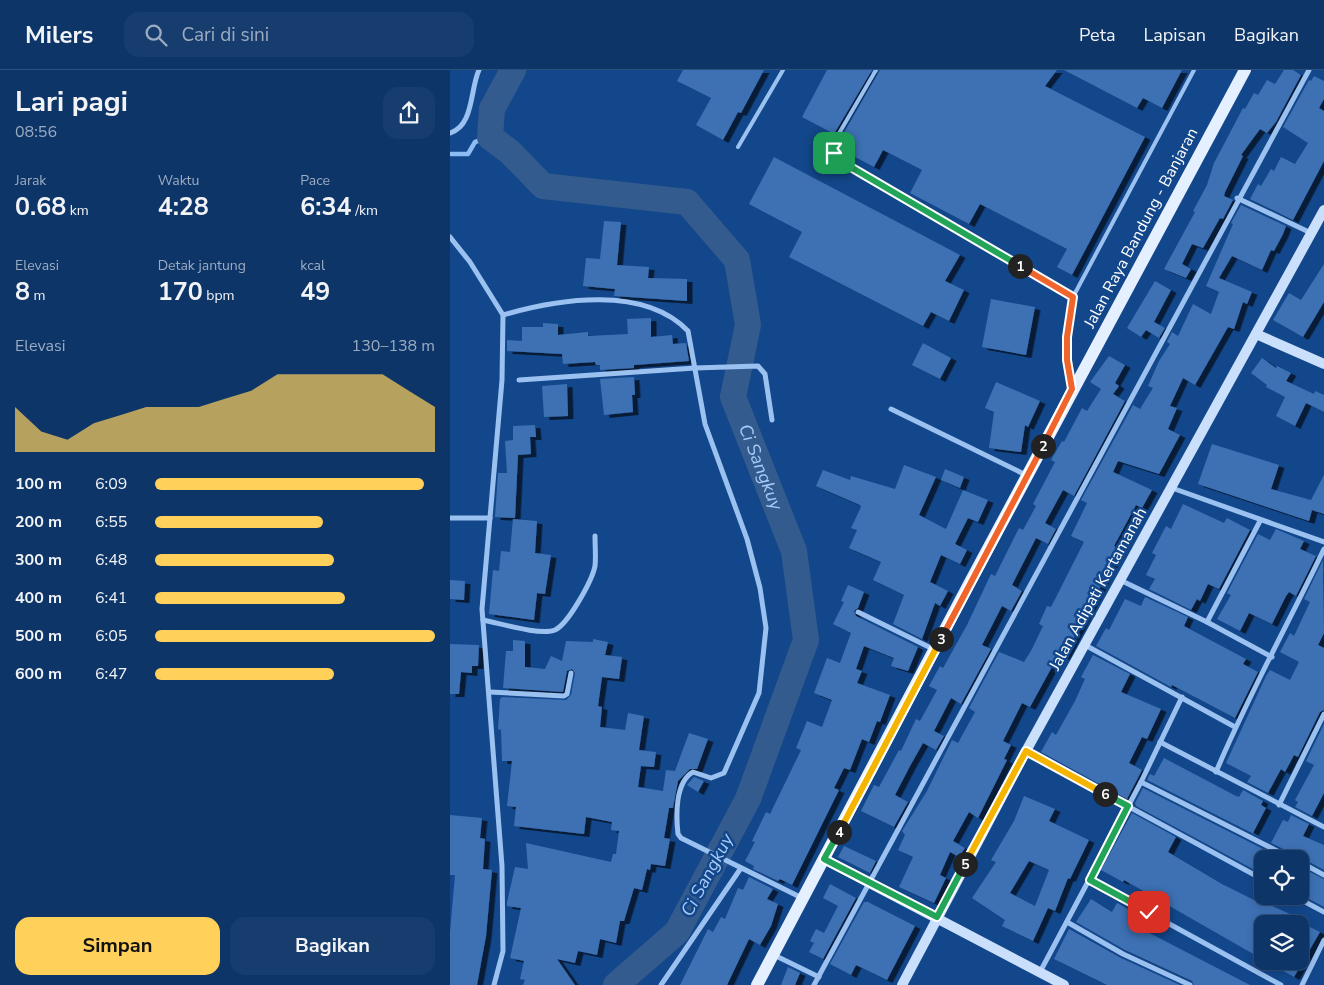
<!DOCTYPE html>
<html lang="id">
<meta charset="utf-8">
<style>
body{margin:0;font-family:"Nunito Sans",sans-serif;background:#173d6e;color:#f1f3f6;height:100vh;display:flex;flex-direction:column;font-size:19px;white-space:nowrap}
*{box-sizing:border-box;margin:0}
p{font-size:16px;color:#9babc0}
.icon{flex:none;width:28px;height:28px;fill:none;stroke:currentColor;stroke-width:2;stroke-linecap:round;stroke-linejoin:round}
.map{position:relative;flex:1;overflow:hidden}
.drawer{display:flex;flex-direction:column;background:#0e3568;width:450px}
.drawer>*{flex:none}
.fabs{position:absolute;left:804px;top:780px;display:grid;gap:10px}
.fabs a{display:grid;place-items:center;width:55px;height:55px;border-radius:10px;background:#0e3568;box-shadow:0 2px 8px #0003,0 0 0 1px #2e507c;font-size:25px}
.pin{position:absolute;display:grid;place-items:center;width:42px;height:42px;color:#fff;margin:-21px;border-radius:10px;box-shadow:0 2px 8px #0006}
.km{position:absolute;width:25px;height:25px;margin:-12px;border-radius:50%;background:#222;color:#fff;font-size:14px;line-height:25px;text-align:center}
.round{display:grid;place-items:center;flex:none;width:52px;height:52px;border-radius:15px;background:#173d6e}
.head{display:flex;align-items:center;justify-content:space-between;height:85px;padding:0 15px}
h1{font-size:28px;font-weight:700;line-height:38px}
.stats{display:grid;grid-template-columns:repeat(3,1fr);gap:8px;height:85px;padding:5px 15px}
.stats div{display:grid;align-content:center}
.stats b{font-size:25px;font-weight:700}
.stats small{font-size:14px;font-weight:400}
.stats p{font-size:14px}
.chart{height:140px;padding:10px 15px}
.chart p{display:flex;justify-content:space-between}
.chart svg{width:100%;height:90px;margin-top:5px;fill:#ffd05a;opacity:.7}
.button{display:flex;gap:10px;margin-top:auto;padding:10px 15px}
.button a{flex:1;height:58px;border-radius:15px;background:#ffd05a;color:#111;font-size:20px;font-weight:700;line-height:58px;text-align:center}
.button a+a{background:#173d6e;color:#f1f3f6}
ul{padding:0 15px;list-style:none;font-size:16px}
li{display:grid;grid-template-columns:80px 60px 1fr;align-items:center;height:38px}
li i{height:12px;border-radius:6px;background:#ffd05a}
header{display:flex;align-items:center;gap:30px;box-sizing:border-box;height:70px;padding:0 25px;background:#0e3568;border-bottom:1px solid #2e507c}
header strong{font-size:24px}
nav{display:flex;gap:28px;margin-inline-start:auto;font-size:18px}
.search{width:350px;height:45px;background:#173d6e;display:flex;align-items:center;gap:12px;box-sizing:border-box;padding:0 18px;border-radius:15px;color:#9babc0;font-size:19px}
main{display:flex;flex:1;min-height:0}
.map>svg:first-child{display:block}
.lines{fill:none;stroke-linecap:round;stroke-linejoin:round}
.stream{stroke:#8dbcf3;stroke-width:4.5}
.river{stroke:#345b8d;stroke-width:26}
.building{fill:#3c71b4;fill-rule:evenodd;filter:url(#shadow)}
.service{stroke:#9bc1f0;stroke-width:4}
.minor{stroke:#9bc1f0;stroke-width:5}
.secondary{stroke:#c9dffb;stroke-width:10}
.primary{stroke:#e4efff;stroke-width:12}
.split-1-casing{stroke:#fff;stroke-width:10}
.split-2-casing{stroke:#fff;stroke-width:10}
.split-3-casing{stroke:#fff;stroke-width:10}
.split-4-casing{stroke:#fff;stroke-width:10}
.split-5-casing{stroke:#fff;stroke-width:10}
.split-6-casing{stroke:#fff;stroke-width:10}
.split-7-casing{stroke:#fff;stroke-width:10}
.split-1{stroke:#22a559;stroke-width:6}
.split-2{stroke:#f0652b;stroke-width:6}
.split-3{stroke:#f0652b;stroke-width:6}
.split-4{stroke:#f5b400;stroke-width:6}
.split-5{stroke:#22a559;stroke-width:6}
.split-6{stroke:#f5b400;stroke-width:6}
.split-7{stroke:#22a559;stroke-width:6}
.labels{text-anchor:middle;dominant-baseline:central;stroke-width:5;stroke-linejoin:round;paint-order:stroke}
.street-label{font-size:16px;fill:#fff;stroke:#13478b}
.water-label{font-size:18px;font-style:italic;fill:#a7cbf8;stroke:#13478b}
</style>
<header>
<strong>Milers</strong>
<div class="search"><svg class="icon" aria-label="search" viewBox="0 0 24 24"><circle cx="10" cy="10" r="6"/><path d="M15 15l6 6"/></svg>Cari di sini</div>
<nav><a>Peta</a><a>Lapisan</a><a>Bagikan</a></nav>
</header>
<main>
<section class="drawer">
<div class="head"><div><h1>Lari pagi</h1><p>08:56</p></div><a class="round"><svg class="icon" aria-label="share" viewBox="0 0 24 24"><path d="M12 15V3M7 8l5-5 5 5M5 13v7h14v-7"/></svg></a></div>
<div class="stats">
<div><p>Jarak</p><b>0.68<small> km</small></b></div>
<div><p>Waktu</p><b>4:28</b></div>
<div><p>Pace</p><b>6:34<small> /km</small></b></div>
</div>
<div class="stats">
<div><p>Elevasi</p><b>8<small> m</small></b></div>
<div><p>Detak jantung</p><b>170<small> bpm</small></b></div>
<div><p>kcal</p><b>49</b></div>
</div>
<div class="chart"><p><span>Elevasi</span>130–138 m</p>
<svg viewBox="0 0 160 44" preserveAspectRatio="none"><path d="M0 44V22L10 34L20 38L30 30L40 26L50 22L60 22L70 22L80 18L90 14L100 6L110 6L120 6L130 6L140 6L150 14L160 22V44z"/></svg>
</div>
<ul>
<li><b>100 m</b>6:09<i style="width:96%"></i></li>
<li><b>200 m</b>6:55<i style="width:60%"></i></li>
<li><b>300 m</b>6:48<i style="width:64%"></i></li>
<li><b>400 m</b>6:41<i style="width:68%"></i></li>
<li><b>500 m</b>6:05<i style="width:100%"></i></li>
<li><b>600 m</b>6:47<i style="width:64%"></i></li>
</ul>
<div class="button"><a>Simpan</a><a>Bagikan</a></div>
</section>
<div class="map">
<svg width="874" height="915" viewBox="0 0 874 915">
<defs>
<filter id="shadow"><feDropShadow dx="5.5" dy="3" stdDeviation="0" flood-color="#0009"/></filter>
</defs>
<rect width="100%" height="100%" fill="#13478b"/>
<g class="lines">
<!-- stream -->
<path class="stream" d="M0,84H18L25,72L40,67"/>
<!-- river -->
<path class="river" id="s1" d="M63,0L42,39L40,67L60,82L93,116L237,132L287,190L298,255L283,327L344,481L356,570L298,729L227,862L166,915"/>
</g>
<!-- building -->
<g class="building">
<path d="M233,0H314L291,43L288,42L273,70L246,55L261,28L227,11Z"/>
<path d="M377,0H422L384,64L352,47Z"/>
<path d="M430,0H607L595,16L695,67L622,205L607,197L617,179L530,134L519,154L460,123L472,100L433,80L424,97L388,78L393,69L391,68Z"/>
<path d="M614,0H732L712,38L693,28L687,38Z"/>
<path d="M834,0H843L851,5L826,52L817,63L810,59L791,85L793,86L775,122L774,126L783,130L773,149L770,148L753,178L742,174L732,194L741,199L736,208L714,199L745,142L743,141L757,115L764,93L793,38L795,39L804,23L808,25L817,10L825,14Z"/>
<path d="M864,6L874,11V29L869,38L874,41V91L843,150L800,129L808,114L811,116L821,99L824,101L831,87L845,94L858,73L833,57L859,10L861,11Z"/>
<path d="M324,87L510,185L495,211L514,220L499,251L481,242L473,256L339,187L352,162L299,134Z"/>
<path d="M791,135L836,156L833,164L824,181L821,180L812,200L782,186L769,208L802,222L797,234L793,232L784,259L778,257L745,315L733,308L720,336L727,338L718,359L730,365L709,404L668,391L663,402L702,420L692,438L686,435L664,476L670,479L614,587L609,584L580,637L572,633L553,671L561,675L554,689L557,690L528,748L519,742L503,771L515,778L509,787L500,782L490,805L496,808L484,833L449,817L463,787L448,780L455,765L452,761L477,721L502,670L508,673L525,642L519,638L549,582L574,592L582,579L593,556L589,554L597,536L601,537L634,472L621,466L637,433L631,430L683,335L690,339L703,318L698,316L709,291L720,274L717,272L722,262L728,266L743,234L761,244L769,222L756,216L783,154L781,153Z"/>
<path d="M154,151L171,152L167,195L199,197L198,208L237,209V231L164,226L165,219L133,216L136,188L150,189Z"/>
<path d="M874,194V232L853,267L823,250L839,223L851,230Z"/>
<path d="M705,211L721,220L704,252L715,258L709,268L696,260L691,267L677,258Z"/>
<path d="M541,229L585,237L576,285L532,277Z"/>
<path d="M201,248V267L222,265L223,274L236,273L239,291L184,295V298L150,300V295H146L145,292L113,294L112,284L57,281V270L72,271V257H93V253L108,254V265L138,262V266L178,264L177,249Z"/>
<path d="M473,273L501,288L490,309L462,295Z"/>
<path d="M659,286L675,295L665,313L669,316L663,324L675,331L624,426L613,420L595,453L606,459L598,474L586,468L562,515L572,521L561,541L552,536L532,575L541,579L511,634L501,628L484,661L494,666L486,680L473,673L460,696L445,725L458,732L444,757L411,741L424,715L429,717L449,680L451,681L466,649L470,651L487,620L479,616L490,596L493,598L517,555L541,504L545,506L569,458L573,460L586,436L583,434L605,392L601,390L612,371L614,372L632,338L637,341L651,319L640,312Z"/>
<path d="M812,288L826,298L827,296L841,303L836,311L864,324L865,321L874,325V342L856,333L845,356L826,346L835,327L816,317L817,315L801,303Z"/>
<path d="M184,307L185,325H182L183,342L154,345L150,309Z"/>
<path d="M546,312L590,331L578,357L575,355L571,382L539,378L544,342L535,338Z"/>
<path d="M117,314L118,346L94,347L92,316Z"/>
<path d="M85,355L86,367H80L81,384L68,385L65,448L45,447L48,403H57L55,371L63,370V356Z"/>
<path d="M762,374L829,395L821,419L861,430L874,405V444L862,440L859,451L748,414Z"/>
<path d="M454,395L486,407L469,445L496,459L513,420L538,430L528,452L518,448L505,474L517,480L510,494L491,485L480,512L498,521L490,536L485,533L472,569L443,554L454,525L423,510L431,492L399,478L407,460L401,458L411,437L410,435L366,416L373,400L400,410L401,406L445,419Z"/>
<path d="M495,399L514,407L510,418L491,410Z"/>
<path d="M733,434L774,453L777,448L800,460L769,519L758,514L750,531L747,529L741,540L699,519L705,509L696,505L706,485L702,483L716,456L721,459Z"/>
<path d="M63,449L87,451L85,483L101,485L95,524L87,523L84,550L39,544L43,500L49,501L51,481L60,482Z"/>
<path d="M826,459L854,471L850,479L866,486L846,526L839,522L836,526L822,554L799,543L790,561L767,549L781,525L777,523L808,464L820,470Z"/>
<path d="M873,490L874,563L868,575L874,578V640L870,642L848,687L844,685L835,702L831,699L818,723L797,712L801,706L776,693L816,606L820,600L840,610L849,592L830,582L840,563L844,566L860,532L854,529Z"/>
<path d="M0,510L15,511L14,530L0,529Z"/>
<path d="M398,515L414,522L408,538L404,541L406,546L468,577L458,601L441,596L444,588L414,576L406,599L412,601L407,613L440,625L430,652L427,651L419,672L412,669L400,700L394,698L384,718L389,720L342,815L330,809L328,811L303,799L304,796L295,791L305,772L302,771L316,742L320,744L351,680L346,678L357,651L372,657L382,630L364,623L377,588L390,593L401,563L383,554L394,532L391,531Z"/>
<path d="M695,527L738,547L734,556L796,589L793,594L808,602L785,648L722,615L721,617L646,576L656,558L659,560L675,529L691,536Z"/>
<path d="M143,569L158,572L155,585L172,587L169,609L152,607L148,636L152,637L150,657L175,660L178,643L194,646L189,680L206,682L204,697L191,696L188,717L213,721L216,700L225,701L239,663L258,669L247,699H240L228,711L223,738H219L214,768L220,769L215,796L201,794L200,800L197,799L192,820L184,818L174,851H170L166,873L150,869L147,885L128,881L125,893L107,889L125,915H73L75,910L70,909L74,891L60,888L71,838L57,836V832L65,797L78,799L76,773L161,792L163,784H166L169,761L161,760L162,752L136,747L134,764L64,756L66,737L57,736L62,691H52L51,660L48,659L50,629L52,627L116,630L121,625L125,603L122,599L117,601L113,622L53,618L56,581H63V570L75,571V597L95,599L101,586L112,591L116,571L143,572Z"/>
<path d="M0,574L29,575L28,596H22V603L11,602L9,624H0Z"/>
<path d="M643,585L680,604L671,622L711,639L697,669L692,667L679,693L692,700L677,729L591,682L602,662L606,665L625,631L635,609L631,607Z"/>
<path d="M874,654V723L862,746L845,737L848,732L845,730L864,695L856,691Z"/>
<path d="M714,688L786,726L789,727L793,720L813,731L811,735L816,738L803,763L821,773L833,750L838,752L841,745L859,754L853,766L874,775V800L852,788L847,789L845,785L697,710L700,704L704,706Z"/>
<path d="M244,707L254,711L248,722L237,715Z"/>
<path d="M693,718L833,789H812V804L686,736L685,733Z"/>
<path d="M574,726L605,739L599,751L639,770L620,809L618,808L605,841L598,838L583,871L552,856L555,850L522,828L546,792L541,790L564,751ZM579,791L599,800L585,836L560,823Z"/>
<path d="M682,743L726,767L718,782L772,814L806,831L807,829L842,845L838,854H812V889L674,810L673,812L651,800Z"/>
<path d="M0,745L32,748L30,768L35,769L33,799L42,800L36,866L27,915H0V862L5,805H0Z"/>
<path d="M394,776L426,791L420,803L388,787Z"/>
<path d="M850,797L874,809V837L850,824Z"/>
<path d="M299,807L323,819L317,829L328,834L321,856L310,875L299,869L277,915H230L258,859L263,862L271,847L275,849L288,818L293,820Z"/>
<path d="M380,814L406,828L373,889L359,882L364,873L360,871L366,859L374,863L388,836L373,828Z"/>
<path d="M641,829L662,842L667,833L689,845L684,855L800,915H744L742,911L675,880L626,852Z"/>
<path d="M414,832H418L465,856L437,910L406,895L401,905L380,894Z"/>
<path d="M850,852L870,862L844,907L816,891H850Z"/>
<path d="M619,859L671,888L730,915H657L604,889Z"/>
<path d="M338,897L350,903L345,915H331Z"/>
</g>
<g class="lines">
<!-- service -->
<g class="service">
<path d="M426,0L384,72V83L392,92L623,227L617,290L621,315"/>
<path d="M288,77L333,0"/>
<path d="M623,227L744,0"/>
</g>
<!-- minor -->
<g class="minor">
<path d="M0,63C24,56 20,19 29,0"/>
<path d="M787,128L861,163"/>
<path d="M0,167L20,192L53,245L52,310L32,539L52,796L53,881L44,915"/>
<path d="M53,245C108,229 194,215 238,261L255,354L297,469L310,518L316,558L309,623L274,703L261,708L243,702C225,712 226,746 228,764L231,768L352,828"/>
<path d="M69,310L245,298L308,296L315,304L322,350"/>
<path d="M441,339L576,405"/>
<path d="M722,418L874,472"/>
<path d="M0,448H40"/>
<path d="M670,510L757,552L822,587"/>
<path d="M408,542L483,579"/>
<path d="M33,550C49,553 91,566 105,560C118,554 142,511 145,496C146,487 145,476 145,466"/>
<path d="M757,552L810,451"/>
<path d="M635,575L785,657"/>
<path d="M40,622L114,626L117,624L121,603"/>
<path d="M710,672L874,757"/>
<path d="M576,681L812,809"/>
<path d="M766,702C798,626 838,554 874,479"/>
<path d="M691,712L843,789"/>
<path d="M829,735L874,644"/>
<path d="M850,792L874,805"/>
<path d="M639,810L831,915"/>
<path d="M844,826L874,842"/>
<path d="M617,852L673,884L740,915"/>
<path d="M324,885L369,907"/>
<path d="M590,902L691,712L732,627"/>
<path d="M211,915L291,798"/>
<path d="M364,915L859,0"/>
<path d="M852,915L874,870"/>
</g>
<!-- secondary -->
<g class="secondary">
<path d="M806,264L874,294"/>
<path d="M374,789L614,915"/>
<path d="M452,915L576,681L874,140"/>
</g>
<!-- primary -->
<path class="primary" d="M307,915C468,609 630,304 795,0"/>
</g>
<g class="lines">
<defs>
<path id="split-1" d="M384,83L392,92L570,196"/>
<path id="split-2" d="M570,196L623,227L617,267V290L622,319L593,376"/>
<path id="split-3" d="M491,569L593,376"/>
<path id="split-4" d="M389,762L491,569"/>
<path id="split-5" d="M389,762L374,789L487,847L515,794"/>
<path id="split-6" d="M515,794L576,681L655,724"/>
<path id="split-7" d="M655,724L678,736L640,810L699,842"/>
</defs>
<!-- split-1 casing -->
<use href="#split-1" class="split-1-casing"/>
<!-- split-2 casing -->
<use href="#split-2" class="split-2-casing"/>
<!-- split-3 casing -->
<use href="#split-3" class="split-3-casing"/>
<!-- split-4 casing -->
<use href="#split-4" class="split-4-casing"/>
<!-- split-5 casing -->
<use href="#split-5" class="split-5-casing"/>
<!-- split-6 casing -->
<use href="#split-6" class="split-6-casing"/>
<!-- split-7 casing -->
<use href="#split-7" class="split-7-casing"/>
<!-- split-1 -->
<use href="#split-1" class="split-1"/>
<!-- split-2 -->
<use href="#split-2" class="split-2"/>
<!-- split-3 -->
<use href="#split-3" class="split-3"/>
<!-- split-4 -->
<use href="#split-4" class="split-4"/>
<!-- split-5 -->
<use href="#split-5" class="split-5"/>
<!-- split-6 -->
<use href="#split-6" class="split-6"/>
<!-- split-7 -->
<use href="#split-7" class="split-7"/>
</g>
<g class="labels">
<!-- street labels -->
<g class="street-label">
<text transform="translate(691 158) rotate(-62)">Jalan Raya Bandung - Banjaran</text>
<text transform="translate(648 519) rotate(-61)">Jalan Adipati Kertamanah</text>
</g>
<!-- water labels -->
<g class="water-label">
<text stroke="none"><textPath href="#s1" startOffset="581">Ci Sangkuy</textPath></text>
<text transform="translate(257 805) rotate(-62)">Ci Sangkuy</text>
</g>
</g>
</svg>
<div class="fabs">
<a><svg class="icon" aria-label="locate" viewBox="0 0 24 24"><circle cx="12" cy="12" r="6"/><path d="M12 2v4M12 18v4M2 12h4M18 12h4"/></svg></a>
<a><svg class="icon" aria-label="layers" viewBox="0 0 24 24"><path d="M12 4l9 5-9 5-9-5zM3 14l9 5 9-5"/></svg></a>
</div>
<div class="pin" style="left:384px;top:83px;background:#1e9e55"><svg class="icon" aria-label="arrive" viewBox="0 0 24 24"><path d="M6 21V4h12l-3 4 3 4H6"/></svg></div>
<div class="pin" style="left:699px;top:842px;background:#d93025"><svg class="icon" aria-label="check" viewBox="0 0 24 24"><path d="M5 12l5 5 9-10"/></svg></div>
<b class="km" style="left:570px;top:196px">1</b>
<b class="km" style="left:593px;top:376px">2</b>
<b class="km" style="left:491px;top:569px">3</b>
<b class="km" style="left:389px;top:762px">4</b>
<b class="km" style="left:515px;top:794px">5</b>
<b class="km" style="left:655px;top:724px">6</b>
</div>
</main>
